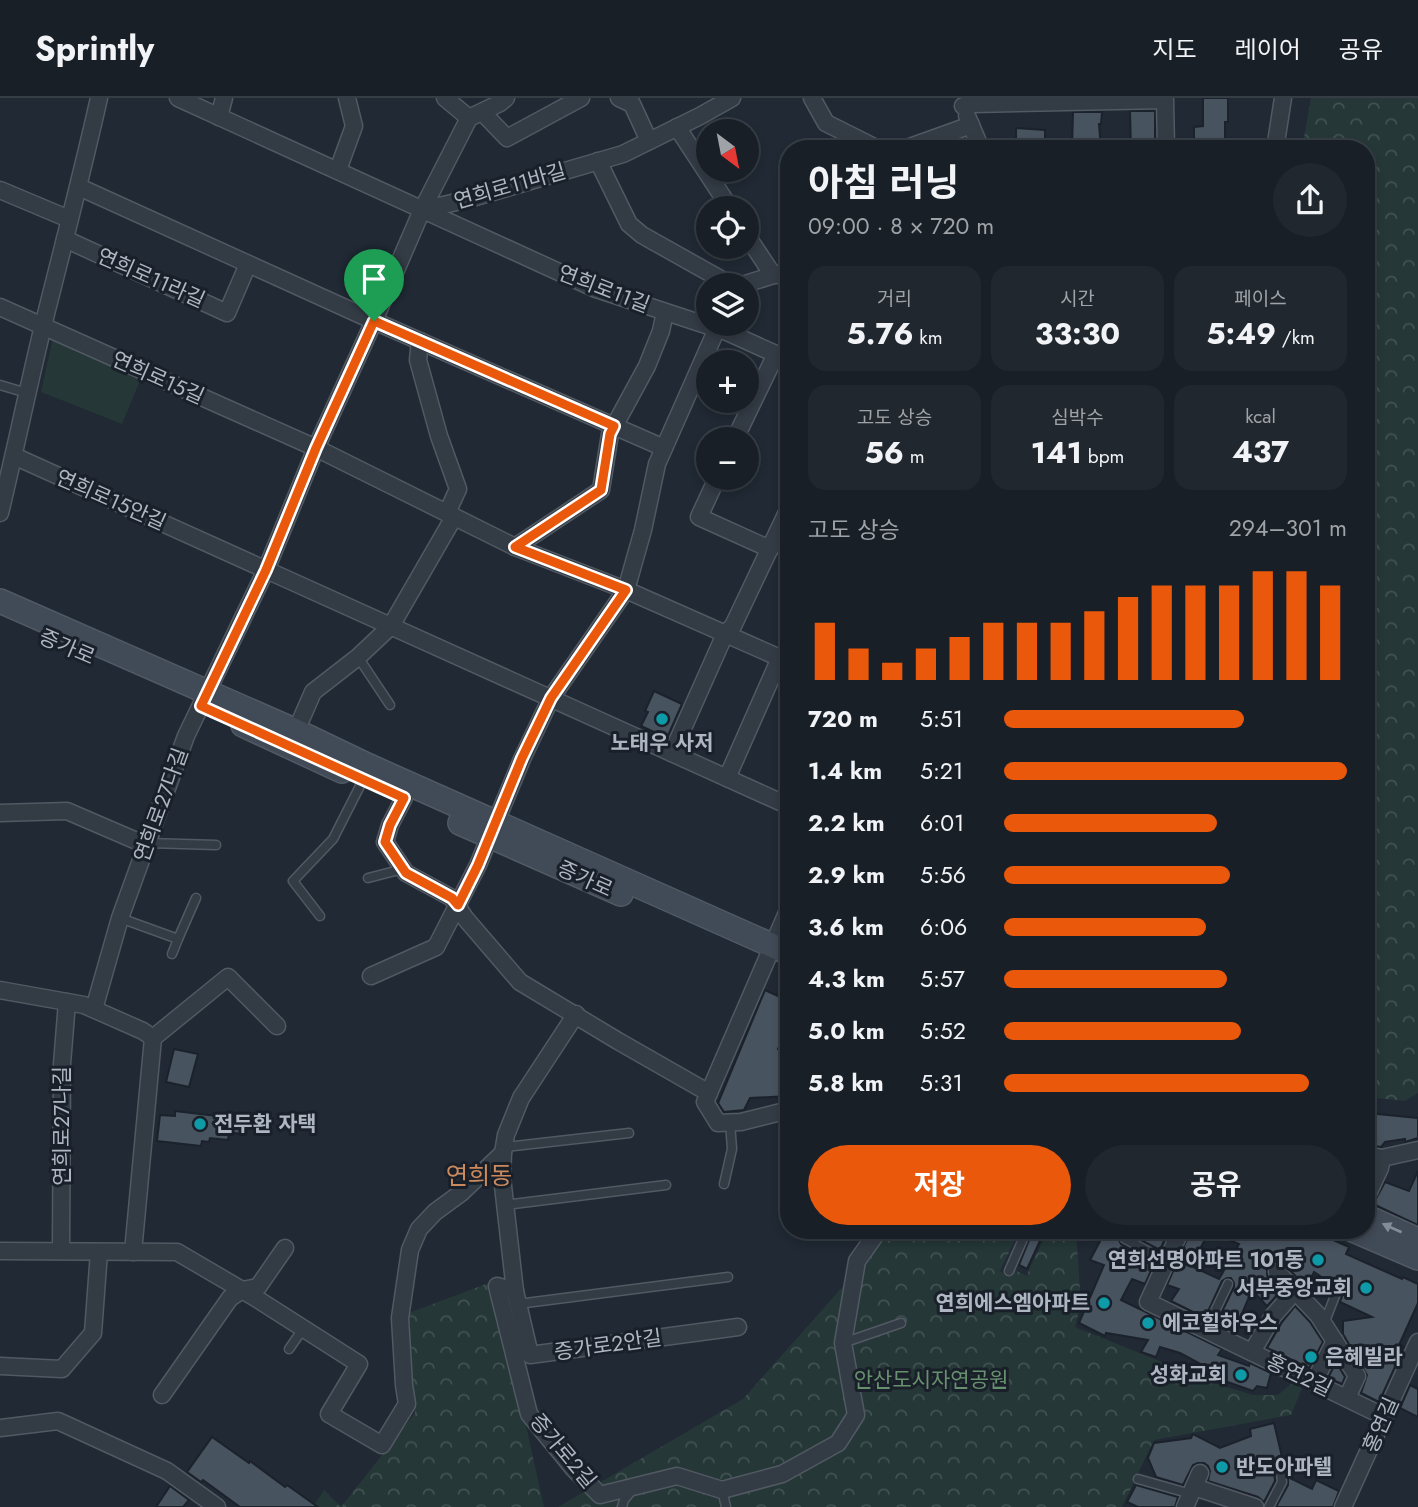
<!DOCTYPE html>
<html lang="ko">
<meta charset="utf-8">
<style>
body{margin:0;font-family:Jost,"Noto Sans KR",sans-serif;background:#21272f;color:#f1f3f6;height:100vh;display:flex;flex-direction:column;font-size:26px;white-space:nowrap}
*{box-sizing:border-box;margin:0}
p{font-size:23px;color:#9fa2a7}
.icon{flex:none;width:38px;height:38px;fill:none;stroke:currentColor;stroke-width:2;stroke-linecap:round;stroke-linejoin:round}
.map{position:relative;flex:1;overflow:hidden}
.drawer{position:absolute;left:780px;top:42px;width:595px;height:1099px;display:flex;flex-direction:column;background:#181f27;border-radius:28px;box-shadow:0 4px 10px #0003,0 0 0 2px #363d44}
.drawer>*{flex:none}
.needle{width:46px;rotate:148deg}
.controls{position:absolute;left:696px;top:21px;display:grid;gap:14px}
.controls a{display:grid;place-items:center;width:63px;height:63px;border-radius:50%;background:#181f27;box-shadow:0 4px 10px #0003,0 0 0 2px #363d44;font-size:35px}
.pin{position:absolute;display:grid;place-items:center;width:60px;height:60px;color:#fff;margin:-72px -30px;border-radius:50% 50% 50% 0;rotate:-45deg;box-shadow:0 0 7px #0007}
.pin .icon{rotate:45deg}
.round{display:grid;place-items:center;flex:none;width:74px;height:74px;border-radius:37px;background:#21272f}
.summary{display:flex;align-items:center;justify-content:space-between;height:119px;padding:0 28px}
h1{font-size:38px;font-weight:700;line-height:52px}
.metrics{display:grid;grid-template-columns:repeat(3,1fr);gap:10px;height:119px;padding:7px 28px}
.metrics div{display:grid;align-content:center;border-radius:18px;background:#21272f;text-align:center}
.metrics b{font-size:30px;font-weight:700}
.metrics small{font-size:19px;font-weight:400}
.metrics p{font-size:19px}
.chart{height:196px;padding:14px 28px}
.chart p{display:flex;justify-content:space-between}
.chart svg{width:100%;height:126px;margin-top:7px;stroke:#ea580c;stroke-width:6}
.action{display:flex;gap:14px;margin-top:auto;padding:14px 28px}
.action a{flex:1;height:80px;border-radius:42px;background:#ea580c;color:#fff;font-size:28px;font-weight:700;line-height:80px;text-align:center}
.action a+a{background:#21272f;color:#f1f3f6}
ul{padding:0 28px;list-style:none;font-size:23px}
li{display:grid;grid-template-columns:112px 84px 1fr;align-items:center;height:52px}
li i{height:18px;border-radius:9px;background:#ea580c}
header{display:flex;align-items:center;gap:42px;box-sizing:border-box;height:98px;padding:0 35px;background:#181f27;border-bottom:2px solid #363d44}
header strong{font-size:33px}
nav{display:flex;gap:38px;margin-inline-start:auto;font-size:24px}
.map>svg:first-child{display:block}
.forest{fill:url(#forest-crowns)}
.park{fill:#253737}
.building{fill:#485360;stroke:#1b222b;stroke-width:2;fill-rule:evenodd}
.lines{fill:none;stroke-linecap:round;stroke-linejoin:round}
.service-casing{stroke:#515963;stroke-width:11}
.minor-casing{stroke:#515963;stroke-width:19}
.secondary-casing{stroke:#515963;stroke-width:26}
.service{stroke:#333b45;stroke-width:8}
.minor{stroke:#333b45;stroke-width:16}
.secondary{stroke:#414a57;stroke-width:23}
.oneway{fill:#828b97}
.route-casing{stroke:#fff;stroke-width:14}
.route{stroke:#ea580c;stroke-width:9}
.culture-dot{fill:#0f9aa8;stroke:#192029;stroke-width:2.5}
.labels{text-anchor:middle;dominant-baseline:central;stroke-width:6;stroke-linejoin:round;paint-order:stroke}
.street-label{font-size:21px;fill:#adb6c2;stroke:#192029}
.poi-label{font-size:21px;font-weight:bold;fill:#adb6c2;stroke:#192029;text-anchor:start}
.park-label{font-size:21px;fill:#67906f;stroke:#192029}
.quarter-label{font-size:24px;fill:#cb8a5e;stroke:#192029}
</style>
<header>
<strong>Sprintly</strong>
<nav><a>지도</a><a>레이어</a><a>공유</a></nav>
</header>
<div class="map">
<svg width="1418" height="1409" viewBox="0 0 1418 1409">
<defs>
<pattern id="forest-crowns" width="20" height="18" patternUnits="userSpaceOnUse" patternTransform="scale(1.75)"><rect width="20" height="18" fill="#253737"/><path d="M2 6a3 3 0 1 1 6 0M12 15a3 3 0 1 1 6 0" fill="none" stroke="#425252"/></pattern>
</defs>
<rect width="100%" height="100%" fill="#202934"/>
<!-- forest -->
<g class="forest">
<path d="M1311,0H1418V995L1405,1003L1367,999V51H1302Z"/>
<path d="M893,1132H1020L1000,1173L1010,1178L1015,1172L1027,1178L1030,1169L1048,1132H1076L1081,1206L1075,1229L1214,1285L1253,1297H1278L1292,1285L1302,1290L1291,1317L1154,1342L1122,1409H558L743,1301Z"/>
<path d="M494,1183L544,1409H313L324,1392L341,1409L415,1315L406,1216Z"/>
</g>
<!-- park -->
<path class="park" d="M53,239L142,278L122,326L41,294Z"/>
<!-- building -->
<g class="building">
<path d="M1203,0H1228V24H1225V51H1194V29L1203,28Z"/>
<path d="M1130,13H1155V51H1131Z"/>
<path d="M1073,14H1102L1101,26H1099L1101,51H1072Z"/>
<path d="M1016,30L1045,32V51H1020V49L1016,48Z"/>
<path d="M654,593L682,606L667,640L641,628L648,614L645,613Z"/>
<path d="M765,892L789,903V927L778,951L789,956V998L750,1000L744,1012L724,1014L718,1005Z"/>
<path d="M174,951L198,956L189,989L166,984Z"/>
<path d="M175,1013L242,1021L240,1036L229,1034L228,1042L210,1040L209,1044L202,1043L201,1048L157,1043L160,1017L175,1018Z"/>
<path d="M1367,1015L1418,1020V1040L1405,1044V1041L1385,1044L1381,1049L1367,1047Z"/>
<path d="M1418,1073V1127L1373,1106L1385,1084L1409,1093Z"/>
<path d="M1033,1132H1045L1027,1171L1019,1167Z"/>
<path d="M1106,1132H1169L1160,1152L1127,1135H1124L1120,1137L1119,1142L1121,1146L1155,1164L1145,1186L1132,1181L1121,1202L1222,1251L1218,1257L1249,1268L1250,1265L1271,1275L1267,1290L1257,1288L1253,1293L1219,1281L1221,1277L1180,1255L1160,1249L1156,1259L1141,1254L1148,1242L1106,1235L1105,1238L1079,1225L1104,1167L1090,1162Z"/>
<path d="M1191,1132H1311L1349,1149L1346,1156L1402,1181L1403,1179L1418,1186V1205L1399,1247L1404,1249L1379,1304L1361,1295L1367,1277L1343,1236V1223L1372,1219L1340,1204L1346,1187L1345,1180L1340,1179L1336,1180L1332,1186L1314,1174L1307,1190L1284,1166L1279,1164H1274L1267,1170V1177L1281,1193L1267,1208L1252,1192L1241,1218L1232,1233L1216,1226L1234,1189V1185L1231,1180H1227L1222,1183L1205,1220L1171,1203L1179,1191L1167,1187ZM1209,1134L1239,1146L1219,1181L1191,1168Z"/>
<path d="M1295,1208L1310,1224L1323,1244L1309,1270L1267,1250L1282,1224Z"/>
<path d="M1336,1264L1345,1279L1342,1286L1328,1280Z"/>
<path d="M1410,1287L1418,1291V1319L1400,1310Z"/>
<path d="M1274,1325L1282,1359L1260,1366L1274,1373L1275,1383L1264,1404L1258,1399L1208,1383L1210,1373L1208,1368L1204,1365H1198L1193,1367L1183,1387L1156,1379L1148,1360L1154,1345L1191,1340L1193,1336L1220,1350L1251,1338L1250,1331Z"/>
<path d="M212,1339L249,1365L250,1363L285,1389L287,1387L318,1409H240L203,1382L201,1384L187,1374Z"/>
<path d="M1288,1379L1312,1391L1316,1382L1339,1393L1333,1409H1276L1288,1387Z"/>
<path d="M1136,1387L1178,1399L1175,1409H1138L1127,1404Z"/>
<path d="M170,1388L189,1402L183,1409H156Z"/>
</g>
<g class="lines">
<defs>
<g id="service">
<path d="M0,287L27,295"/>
<path d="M358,559L390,607"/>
<path d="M148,745L216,747"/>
<path d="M368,780L403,771"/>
<path d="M320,818L293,783L333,741L363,682"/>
<path d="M120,820L178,841L196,800"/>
<path d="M172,856L178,841"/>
<path d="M505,1049L629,1035"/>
<path d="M724,1086L732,1051L730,1024"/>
<path d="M505,1107L666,1087"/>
<path d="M1125,1141L1167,1163"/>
<path d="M1009,1173L1027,1132"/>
<path d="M518,1206L728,1179"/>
<path d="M1324,1226L1340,1185"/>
<path d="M1206,1232L1228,1186"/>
<path d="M843,1245L901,1225"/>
<path d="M289,1251L303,1231"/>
<path d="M1138,1381L1191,1396"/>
<path d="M722,1392L726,1409"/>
<path d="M622,1409L624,1402L633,1391"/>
<path d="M1269,1409L1282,1384L1280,1366"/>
</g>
<g id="minor">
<path d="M178,0L596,191L727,234L789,262"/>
<path d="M445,0L469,20"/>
<path d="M619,0L632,6L649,43"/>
<path d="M812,0L826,25L878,51"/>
<path d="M963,8L973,6L1165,2L1166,51"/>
<path d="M482,14L507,40L581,0"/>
<path d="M967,18L981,51"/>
<path d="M219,19L224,0"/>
<path d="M677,29L730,110"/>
<path d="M904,51L971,27"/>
<path d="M1275,51L1283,0"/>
<path d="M598,63L629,126L642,137L731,187"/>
<path d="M338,72L354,28L347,0"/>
<path d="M79,89L374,223L664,350"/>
<path d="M0,92L69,121"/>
<path d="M422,112L469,101L623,56L700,18L732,0"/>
<path d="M747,138L773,177"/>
<path d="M65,141L227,215L248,166"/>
<path d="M742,187L777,176L789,181"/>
<path d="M0,209L316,350L515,449L626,492L789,564"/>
<path d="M420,243L418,262L439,338L458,391L447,415"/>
<path d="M735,341L776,256"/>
<path d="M14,358L789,708"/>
<path d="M717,380L699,419L770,451"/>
<path d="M0,415C15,353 28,290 43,228C62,152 82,76 99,0"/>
<path d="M515,449L601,392L610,336L647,268L661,233L665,214"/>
<path d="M296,633L313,594L358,559L391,528L454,419"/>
<path d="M672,655L725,536L733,528L789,410"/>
<path d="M727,680L780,560"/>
<path d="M404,700L390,727L385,744L406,775L452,800L465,820L520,884L618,943L709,995"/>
<path d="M0,715L67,713L139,744L148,745"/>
<path d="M789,810L705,1004L718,1025L741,1024L789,1012"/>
<path d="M371,878L436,849L478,767L522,661L551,600L626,492L643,432L657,366L719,226"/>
<path d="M0,892L84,907L143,933L153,940"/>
<path d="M94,911L120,820L186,638L266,472L316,350L374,223L422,112L469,20L500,5L506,0"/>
<path d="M576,916L521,1000L506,1037L503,1055L502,1079L515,1193L530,1257L738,1229"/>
<path d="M1367,1057L1382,1060L1418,1052"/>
<path d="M1367,1098L1380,1070L1382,1060"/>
<path d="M1181,1132L1148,1204L1385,1319"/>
<path d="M0,1153L177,1154L254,1199L359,1266L329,1316L382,1347L407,1306L404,1287L400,1220L410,1152L419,1131L435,1114L461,1095L503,1055"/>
<path d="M61,1153L62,966L67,904"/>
<path d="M133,1154L153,940L228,879L277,928"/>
<path d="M1277,1174L1318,1217L1357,1278L1347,1300"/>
<path d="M515,1193L497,1188L529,1316L573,1370L600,1397L677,1378L722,1392L782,1376L838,1345L856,1317L843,1245L857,1163L879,1132"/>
<path d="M1252,1254L1273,1218L1295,1193"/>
<path d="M0,1268L62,1271L93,1235L99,1154"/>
<path d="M1314,1284L1335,1243"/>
<path d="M162,1297L230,1200L242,1192L258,1189L285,1150"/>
<path d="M0,1330L58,1323L167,1373L217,1409"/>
<path d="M1194,1389L1255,1409"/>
<path d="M1185,1409L1200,1375"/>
<path d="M1343,1409L1418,1244"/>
</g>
<g id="secondary">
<path d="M0,503L296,633L369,668L789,855"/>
<path d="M243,627L342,673"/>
<path d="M460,725L621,796"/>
<path d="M1367,1119L1418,1142"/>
<path d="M1353,1132L1418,1160"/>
</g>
</defs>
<!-- service casing -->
<use href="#service" class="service-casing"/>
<!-- minor casing -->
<use href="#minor" class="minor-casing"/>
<!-- secondary casing -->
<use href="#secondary" class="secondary-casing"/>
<!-- service -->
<use href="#service" class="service"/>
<!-- minor -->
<use href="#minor" class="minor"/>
<!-- secondary -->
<use href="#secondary" class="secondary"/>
</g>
<!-- one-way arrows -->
<defs><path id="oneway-solid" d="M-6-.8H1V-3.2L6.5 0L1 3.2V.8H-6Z" transform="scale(1.75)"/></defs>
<use class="oneway" href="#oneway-solid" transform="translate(1392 1130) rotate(-156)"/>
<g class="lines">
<defs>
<path id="route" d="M374,223L614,328L610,336L601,392L515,449L626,492L551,600L522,660L478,767L458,807L452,800L406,775L385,744L390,727L404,700L201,608L266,472L316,350Z"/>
</defs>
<!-- route casing -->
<use href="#route" class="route-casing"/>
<!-- route -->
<use href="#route" class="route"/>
</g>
<!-- markers -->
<g class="culture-dot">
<circle cx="662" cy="621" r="7"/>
<circle cx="200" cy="1026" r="7"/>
<circle cx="1318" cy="1162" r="7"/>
<circle cx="1366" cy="1190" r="7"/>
<circle cx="1104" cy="1205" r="7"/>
<circle cx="1148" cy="1225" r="7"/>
<circle cx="1311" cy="1259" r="7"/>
<circle cx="1241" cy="1277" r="7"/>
<circle cx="1222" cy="1369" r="7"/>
</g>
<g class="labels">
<!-- street labels -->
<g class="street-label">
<text transform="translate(510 88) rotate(-16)">연희로11바길</text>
<text transform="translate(151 180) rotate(24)">연희로11라길</text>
<text transform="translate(604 191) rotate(21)">연희로11길</text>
<text transform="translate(158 280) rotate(24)">연희로15길</text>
<text transform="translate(111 402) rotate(24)">연희로15안길</text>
<text transform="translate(67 549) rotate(23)">증가로</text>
<text transform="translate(161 707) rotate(-70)">연희로27다길</text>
<text transform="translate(585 781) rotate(24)">증가로</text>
<text transform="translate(62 1028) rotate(-90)">연희로27나길</text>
<text transform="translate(608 1247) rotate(-8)">증가로2안길</text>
<text transform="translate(1299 1277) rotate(26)">홍연2길</text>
<text transform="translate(1381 1327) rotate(-66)">홍연길</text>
<text transform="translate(563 1353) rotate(50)">증가로2길</text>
</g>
<!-- poi labels -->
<g class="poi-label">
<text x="662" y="645" text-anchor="middle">노태우 사저</text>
<text x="214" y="1026">전두환 자택</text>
<text x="1304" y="1162" text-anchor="end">연희선명아파트 101동</text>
<text x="1352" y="1190" text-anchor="end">서부중앙교회</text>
<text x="1090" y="1205" text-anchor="end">연희에스엠아파트</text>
<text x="1162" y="1225">에코힐하우스</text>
<text x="1325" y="1259">은혜빌라</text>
<text x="1227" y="1277" text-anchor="end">성화교회</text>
<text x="1236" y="1369">반도아파텔</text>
</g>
<!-- park labels -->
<g class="park-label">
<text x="931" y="1282">안산도시자연공원</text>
</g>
<!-- quarter labels -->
<g class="quarter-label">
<text x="479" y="1077">연희동</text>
</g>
</g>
</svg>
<div class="controls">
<a><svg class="needle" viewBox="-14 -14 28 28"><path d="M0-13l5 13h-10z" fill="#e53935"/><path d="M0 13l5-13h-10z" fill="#9fa2a7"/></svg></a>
<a><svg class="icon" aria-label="locate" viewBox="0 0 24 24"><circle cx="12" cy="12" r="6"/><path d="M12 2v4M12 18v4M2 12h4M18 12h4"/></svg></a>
<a><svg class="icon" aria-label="layers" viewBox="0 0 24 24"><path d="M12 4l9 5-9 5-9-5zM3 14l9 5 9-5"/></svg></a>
<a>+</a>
<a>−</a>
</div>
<div class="pin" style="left:374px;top:223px;background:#1e9e55"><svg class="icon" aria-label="arrive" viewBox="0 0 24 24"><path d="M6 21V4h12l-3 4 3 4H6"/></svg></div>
<section class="drawer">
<div class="summary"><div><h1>아침 러닝</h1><p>09:00 · 8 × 720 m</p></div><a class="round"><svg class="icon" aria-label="share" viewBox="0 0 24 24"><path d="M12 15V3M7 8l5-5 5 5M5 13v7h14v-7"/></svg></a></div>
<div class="metrics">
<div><p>거리</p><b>5.76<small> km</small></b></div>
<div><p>시간</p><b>33:30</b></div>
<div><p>페이스</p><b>5:49<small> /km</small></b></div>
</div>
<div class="metrics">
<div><p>고도 상승</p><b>56<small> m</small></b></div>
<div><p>심박수</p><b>141<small> bpm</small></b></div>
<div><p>kcal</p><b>437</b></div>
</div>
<div class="chart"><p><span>고도 상승</span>294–301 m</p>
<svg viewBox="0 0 160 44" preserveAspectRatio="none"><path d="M5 44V24M15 44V33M25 44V38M35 44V33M45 44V29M55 44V24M65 44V24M75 44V24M85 44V20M95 44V15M105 44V11M115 44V11M125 44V11M135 44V6M145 44V6M155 44V11"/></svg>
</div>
<ul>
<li><b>720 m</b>5:51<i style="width:70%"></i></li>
<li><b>1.4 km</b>5:21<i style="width:100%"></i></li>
<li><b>2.2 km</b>6:01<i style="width:62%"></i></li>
<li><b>2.9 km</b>5:56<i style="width:66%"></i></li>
<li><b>3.6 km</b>6:06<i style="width:59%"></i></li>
<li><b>4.3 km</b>5:57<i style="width:65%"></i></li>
<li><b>5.0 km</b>5:52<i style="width:69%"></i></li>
<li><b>5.8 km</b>5:31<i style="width:89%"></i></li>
</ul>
<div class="action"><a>저장</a><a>공유</a></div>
</section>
</div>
